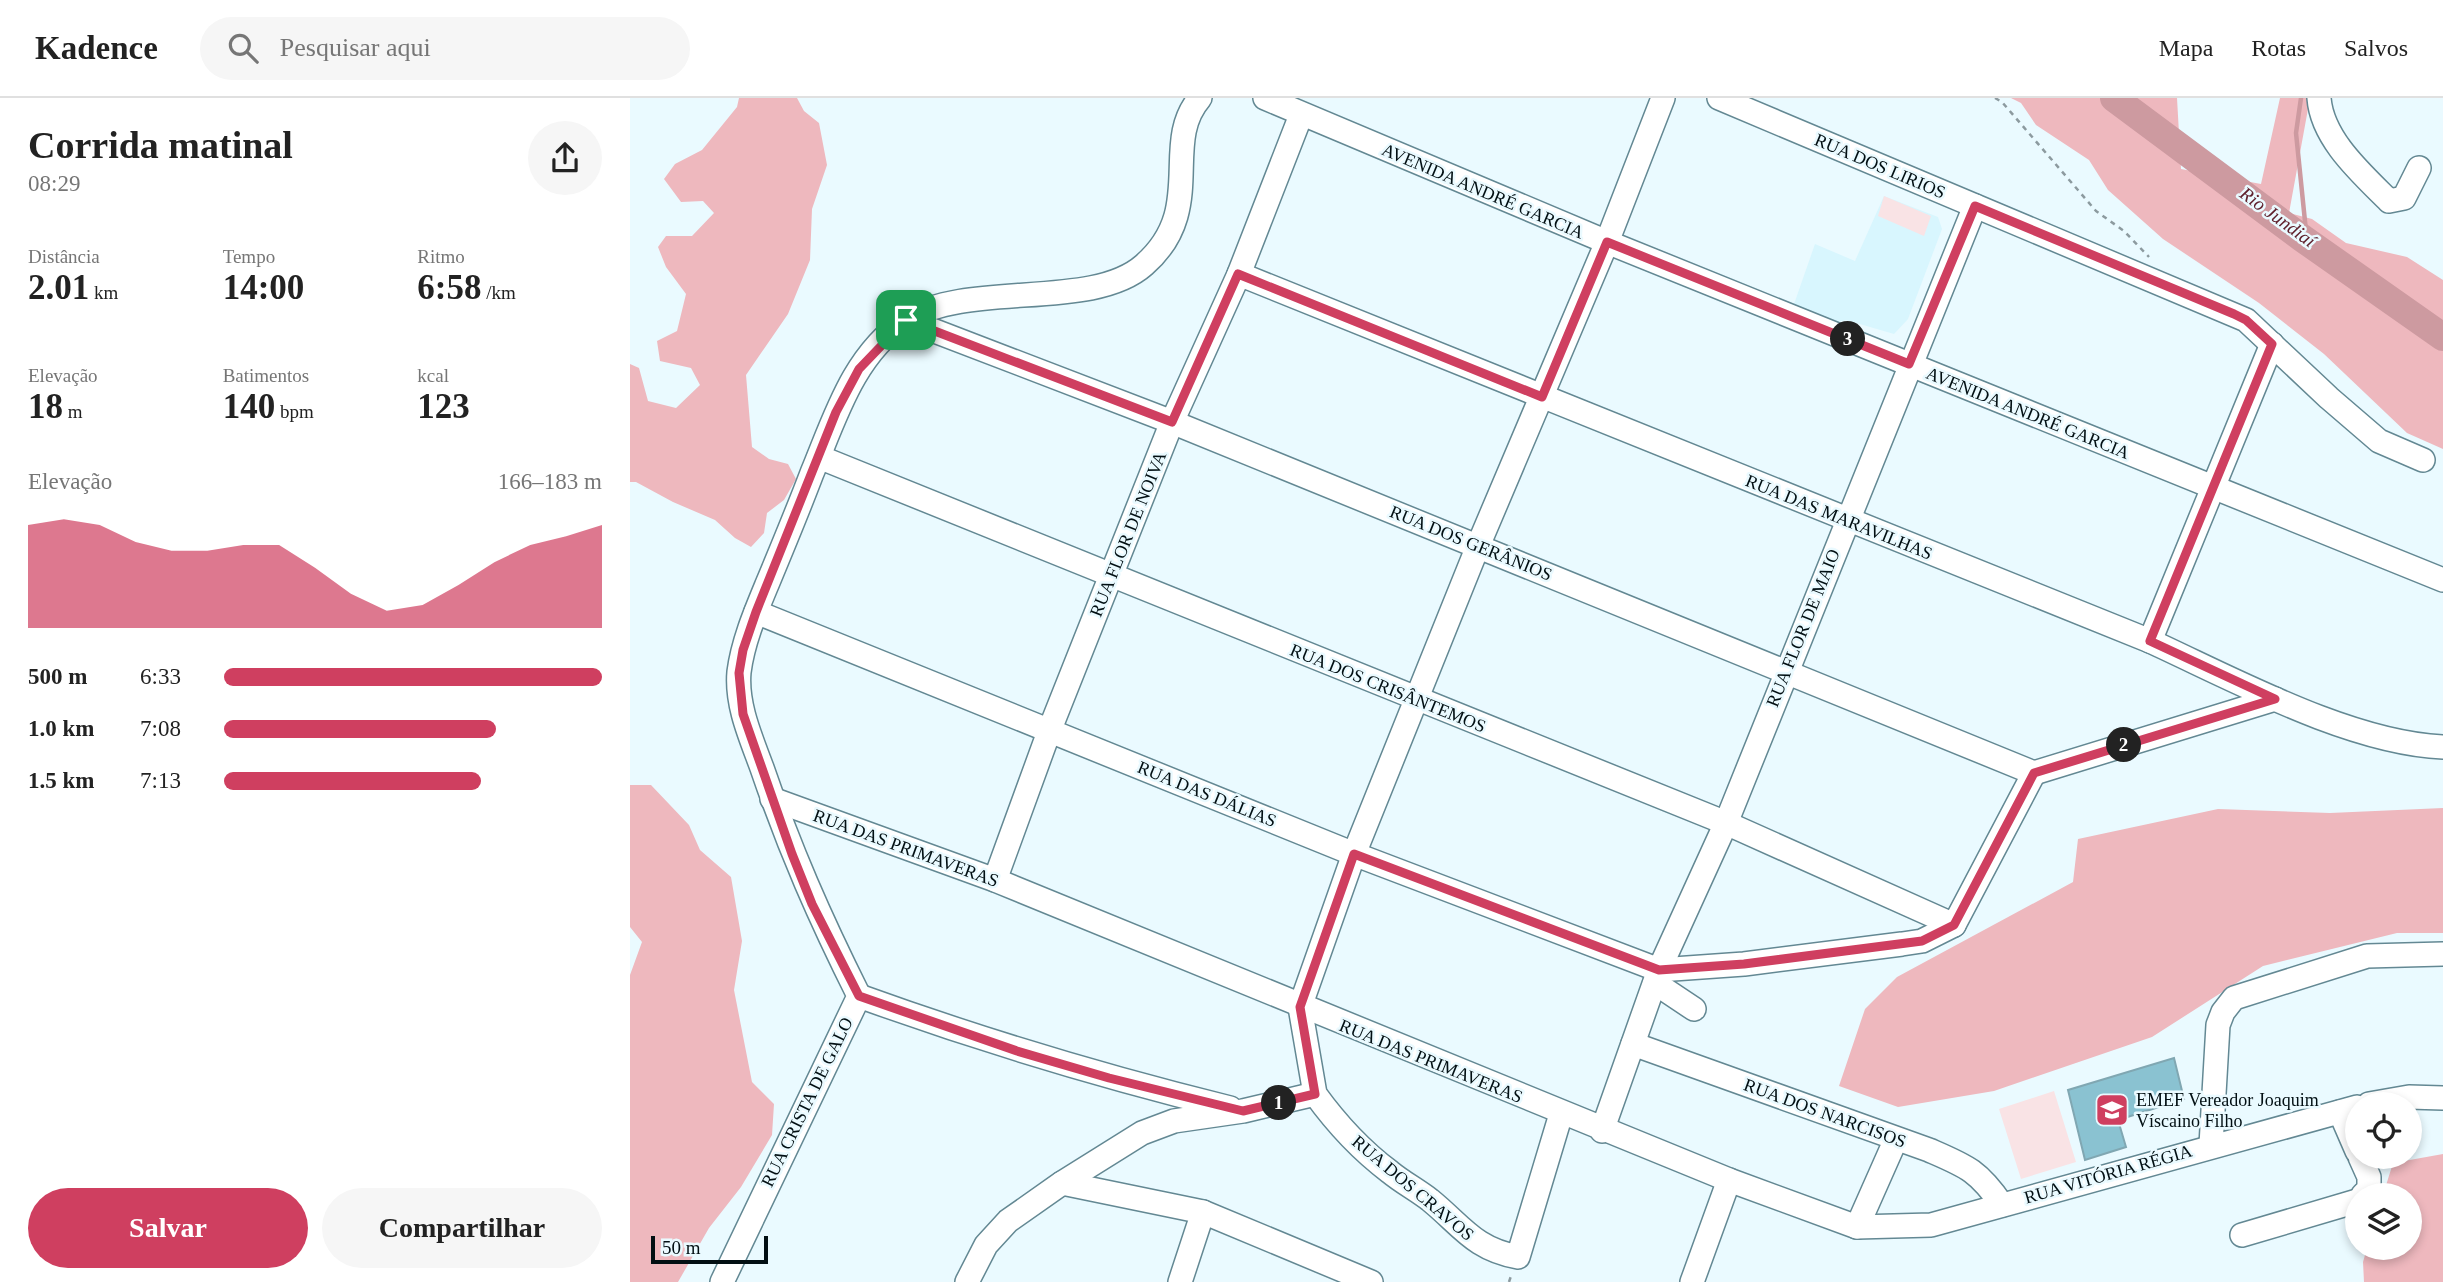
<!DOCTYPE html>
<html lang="pt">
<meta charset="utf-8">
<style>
body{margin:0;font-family:"Times New Roman",serif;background:#f6f6f6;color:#222;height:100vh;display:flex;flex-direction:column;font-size:26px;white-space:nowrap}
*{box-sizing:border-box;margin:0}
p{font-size:23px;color:#767676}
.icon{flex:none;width:38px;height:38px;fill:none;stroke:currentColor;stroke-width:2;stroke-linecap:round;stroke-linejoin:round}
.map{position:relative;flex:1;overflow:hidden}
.side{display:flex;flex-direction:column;background:#fff;width:630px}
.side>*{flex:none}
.controls{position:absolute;left:1715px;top:994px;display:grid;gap:14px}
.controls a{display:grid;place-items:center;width:77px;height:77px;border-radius:50%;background:#fff;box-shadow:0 4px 10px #0003;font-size:35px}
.scale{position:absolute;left:21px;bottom:18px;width:117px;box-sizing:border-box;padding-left:7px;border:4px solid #020f13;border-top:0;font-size:19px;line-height:24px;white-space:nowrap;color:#020f13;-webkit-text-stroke:5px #eafaff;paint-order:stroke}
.pin{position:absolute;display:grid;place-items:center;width:60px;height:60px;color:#fff;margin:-30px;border-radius:14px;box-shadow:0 4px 10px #0006}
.km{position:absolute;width:35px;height:35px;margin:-18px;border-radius:50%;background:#222;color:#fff;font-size:19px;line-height:35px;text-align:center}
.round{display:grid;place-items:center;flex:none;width:74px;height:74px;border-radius:37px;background:#f6f6f6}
.summary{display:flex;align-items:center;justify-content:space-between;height:119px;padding:0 28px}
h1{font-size:38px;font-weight:800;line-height:52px}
.figures{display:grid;grid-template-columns:repeat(3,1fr);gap:10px;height:119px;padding:7px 28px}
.figures div{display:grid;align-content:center}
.figures b{font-size:35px;font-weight:800}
.figures small{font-size:19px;font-weight:400}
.figures p{font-size:19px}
.chart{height:196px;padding:14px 28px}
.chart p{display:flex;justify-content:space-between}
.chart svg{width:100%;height:126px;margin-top:7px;fill:#cf3f60;opacity:.7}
.cta{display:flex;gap:14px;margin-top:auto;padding:14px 28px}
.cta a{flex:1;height:80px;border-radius:42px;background:#cf3f60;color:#fff;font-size:28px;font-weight:800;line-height:80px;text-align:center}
.cta a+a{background:#f6f6f6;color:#222}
ul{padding:0 28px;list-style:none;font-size:23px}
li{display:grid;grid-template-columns:112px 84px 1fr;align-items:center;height:52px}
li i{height:18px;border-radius:9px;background:#cf3f60}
header{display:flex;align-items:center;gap:42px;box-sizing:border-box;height:98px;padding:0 35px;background:#fff;border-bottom:2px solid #e0e0e0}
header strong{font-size:33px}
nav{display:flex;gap:38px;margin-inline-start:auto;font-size:24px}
.search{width:490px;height:63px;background:#f6f6f6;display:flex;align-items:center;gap:18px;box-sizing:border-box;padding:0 24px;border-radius:38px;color:#767676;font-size:26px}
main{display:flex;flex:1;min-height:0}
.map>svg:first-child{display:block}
.built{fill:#d8f6fe}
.green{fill:#f9e3e5}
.forest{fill:#eeb8be}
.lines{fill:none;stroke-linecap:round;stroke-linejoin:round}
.stream{stroke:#cd9aa0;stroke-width:4.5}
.river{stroke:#cd9aa0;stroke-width:28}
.building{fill:#8ac2d1;stroke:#80a7b2;stroke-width:2}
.minor-casing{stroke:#638893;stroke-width:26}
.path{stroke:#8c9a9f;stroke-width:2.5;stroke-dasharray:5 5;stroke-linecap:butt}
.minor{stroke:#fff;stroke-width:23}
.route-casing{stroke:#fff;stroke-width:14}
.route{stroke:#cf3f60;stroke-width:9}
.labels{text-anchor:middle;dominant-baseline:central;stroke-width:5;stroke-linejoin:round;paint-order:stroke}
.street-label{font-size:18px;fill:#020f13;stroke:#eafaff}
.poi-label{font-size:18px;fill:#020f13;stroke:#eafaff;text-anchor:start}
.water-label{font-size:19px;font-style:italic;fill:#5f212d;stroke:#eafaff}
</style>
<header>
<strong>Kadence</strong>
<div class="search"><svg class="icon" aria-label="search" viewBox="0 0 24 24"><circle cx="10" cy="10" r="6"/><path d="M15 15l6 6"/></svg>Pesquisar aqui</div>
<nav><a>Mapa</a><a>Rotas</a><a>Salvos</a></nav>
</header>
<main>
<section class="side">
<div class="summary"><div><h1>Corrida matinal</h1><p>08:29</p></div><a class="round"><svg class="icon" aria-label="share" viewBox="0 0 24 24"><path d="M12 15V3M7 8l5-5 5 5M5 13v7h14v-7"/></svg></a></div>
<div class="figures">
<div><p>Distância</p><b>2.01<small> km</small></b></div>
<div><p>Tempo</p><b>14:00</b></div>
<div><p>Ritmo</p><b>6:58<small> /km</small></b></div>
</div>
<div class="figures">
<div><p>Elevação</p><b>18<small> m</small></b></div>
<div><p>Batimentos</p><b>140<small> bpm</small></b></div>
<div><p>kcal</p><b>123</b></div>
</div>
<div class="chart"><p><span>Elevação</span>166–183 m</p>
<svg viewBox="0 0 160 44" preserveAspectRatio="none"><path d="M0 44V8L10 6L20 8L30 14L40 17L50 17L60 15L70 15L80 23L90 32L100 38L110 36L120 29L130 21L140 15L150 12L160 8V44z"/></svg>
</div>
<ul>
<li><b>500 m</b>6:33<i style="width:100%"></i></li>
<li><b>1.0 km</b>7:08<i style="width:72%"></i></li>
<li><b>1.5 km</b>7:13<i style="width:68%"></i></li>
</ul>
<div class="cta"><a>Salvar</a><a>Compartilhar</a></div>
</section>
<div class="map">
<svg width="1813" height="1184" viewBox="0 0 1813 1184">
<rect width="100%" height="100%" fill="#eafaff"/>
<!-- built -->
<path class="built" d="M1254,98L1308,119L1312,131L1278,221L1264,236L1216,222L1204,225L1163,209L1185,146L1225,163Z"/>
<!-- green -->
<g class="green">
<path d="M1254,98L1301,118L1294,138L1248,118Z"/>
<path d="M1424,993L1446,1064L1391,1081L1369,1011Z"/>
</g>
<!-- forest -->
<g class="forest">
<path d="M109,0H167L174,13L189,25L197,67L182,111L180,162L158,216L116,277L122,349L139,361L158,366L166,381L154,402L137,415L134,435L121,449L105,440L85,422L43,404L6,384H0V266L9,270L18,303L46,310L70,287L61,270L30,263L27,243L47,233L56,196L36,169L28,149L36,138H62L84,115L73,103L51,104L34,81L45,66L72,52L107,9Z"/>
<path d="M1381,0H1547L1551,71L1631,86L1650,0H1680L1659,115L1682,121L1716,145L1777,159L1813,182V351L1777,335L1694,256L1629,205L1533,141L1478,92L1459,62L1406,27L1391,5Z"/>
<path d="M0,687H21L59,727L70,752L101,779L112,843L104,892L122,984L144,1006L142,1037L111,1089L79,1130L48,1184H0V877L12,844L0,829Z"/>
<path d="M1813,710V835H1767L1633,868L1522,939L1364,993L1268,1009L1209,988L1235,911L1267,879L1443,784L1448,741L1588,711L1700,715Z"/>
<path d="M1813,1056V1184H1734L1733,1164L1737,1150H1780V1097H1753L1763,1065Z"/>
</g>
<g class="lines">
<!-- stream -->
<path class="stream" d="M1671,0L1666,35L1677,143"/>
<!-- river -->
<path class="river" d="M1484,0L1672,140L1813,239"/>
</g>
<!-- building -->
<path class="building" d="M1544,960L1554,1001L1488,1022L1496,1049L1455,1062L1438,992Z"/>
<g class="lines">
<defs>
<g id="minor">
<path d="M635,0L977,144L1813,482"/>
<path d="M1089,0L1616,222L1699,300L1749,343L1793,362"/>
<path d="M1689,0C1692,41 1731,75 1759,103L1774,100L1789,70"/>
<path d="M609,176L1520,543C1605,582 1720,645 1813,649"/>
<path d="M276,222L542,324L1404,675"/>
<path d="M189,359L1096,725L1324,827"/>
<path d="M126,514L724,756L1029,872L1114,866L1272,846L1292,843L1324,827L1404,675"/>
<path d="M1520,543L1642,246"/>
<path d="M1404,675L1645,601"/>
<path d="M142,701L365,782L1099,1082L1227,1129L1301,1127L1727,1009"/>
<path d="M365,782L420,631L542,324L609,176L671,17"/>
<path d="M1025,885L1064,911"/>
<path d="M229,898C351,942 474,979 600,1010"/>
<path d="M1003,946L1299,1052C1336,1068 1348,1072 1372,1107"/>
<path d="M1739,1006L1779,999L1813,1000"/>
<path d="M1710,1014L1727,1053"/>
<path d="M931,1016L888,1159C844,1151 832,1128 800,1102C787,1092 772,1084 760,1074C732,1053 706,1025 685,996L670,909L724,756L848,448L977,144L1033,0"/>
<path d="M972,1033L1029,872L1096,725L1345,108"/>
<path d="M1581,1047L1588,927L1593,914L1604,900L1737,858L1813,856"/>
<path d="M1730,1059L1739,1079V1091L1733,1097"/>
<path d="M432,1085L573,1114L741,1184"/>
<path d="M1227,1129L1266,1041"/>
<path d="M1612,1137L1727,1103"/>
<path d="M92,1184L229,898C190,820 160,752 132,670C121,640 106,607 109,574C113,543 126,513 138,484C153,448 168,412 182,375C205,320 223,257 276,222C339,182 462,213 514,167C578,111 530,46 570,0"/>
<path d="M337,1184L356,1147L378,1123L432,1085L512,1035L544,1023L613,1013L685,996"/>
<path d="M550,1184L573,1114"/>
<path d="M1062,1184L1099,1082"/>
</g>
</defs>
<!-- minor casing -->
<use href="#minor" class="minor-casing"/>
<!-- path -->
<g class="path">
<path d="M1365,0L1372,4L1466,113L1494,133L1519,159"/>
<path d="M879,1184L882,1175"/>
</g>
<!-- minor -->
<use href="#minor" class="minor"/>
</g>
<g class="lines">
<defs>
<path id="route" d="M1345,108L1604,216L1616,222L1642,246L1520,543L1645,601L1404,675L1324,827L1292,843L1114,866L1029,872L724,756L670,909L685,996L613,1013L479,980L387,953L229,898L182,806L162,756L113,616L109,575L113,552L126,514L206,314L229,271L276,222L542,324L608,176L912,299L977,144L1279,266Z"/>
</defs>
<!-- route casing -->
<use href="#route" class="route-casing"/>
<!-- route -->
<use href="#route" class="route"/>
</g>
<!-- icons -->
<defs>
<symbol id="school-square" viewBox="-11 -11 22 22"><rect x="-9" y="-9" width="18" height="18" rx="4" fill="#cf3f60" stroke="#eafaff"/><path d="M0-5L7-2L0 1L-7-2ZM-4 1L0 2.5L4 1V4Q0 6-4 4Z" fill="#fff"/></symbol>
</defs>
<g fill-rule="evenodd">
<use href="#school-square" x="1463" y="993" width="38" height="38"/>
</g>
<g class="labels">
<!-- street labels -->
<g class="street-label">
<text transform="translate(1250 68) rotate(23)">RUA DOS LIRIOS</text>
<text transform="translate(853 93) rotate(23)">AVENIDA ANDRÉ GARCIA</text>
<text transform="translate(1398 315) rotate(22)">AVENIDA ANDRÉ GARCIA</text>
<text transform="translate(1209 419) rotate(22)">RUA DAS MARAVILHAS</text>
<text transform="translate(498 436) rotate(-68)">RUA FLOR DE NOIVA</text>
<text transform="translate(841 445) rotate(22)">RUA DOS GERÂNIOS</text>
<text transform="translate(1173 530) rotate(-68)">RUA FLOR DE MAIO</text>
<text transform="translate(758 590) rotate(22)">RUA DOS CRISÂNTEMOS</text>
<text transform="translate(577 696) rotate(22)">RUA DAS DÁLIAS</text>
<text transform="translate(276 750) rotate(20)">RUA DAS PRIMAVERAS</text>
<text transform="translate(801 963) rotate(22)">RUA DAS PRIMAVERAS</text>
<text transform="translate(177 1004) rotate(-64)">RUA CRISTA DE GALO</text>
<text transform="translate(1195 1015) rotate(20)">RUA DOS NARCISOS</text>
<text transform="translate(1478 1076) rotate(-16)">RUA VITÓRIA RÉGIA</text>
<text transform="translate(783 1090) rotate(40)">RUA DOS CRAVOS</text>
</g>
<!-- poi labels -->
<g class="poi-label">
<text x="1506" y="1002">EMEF Vereador Joaquim<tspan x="1506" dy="21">Víscaino Filho</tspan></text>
</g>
<!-- water labels -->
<g class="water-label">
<text transform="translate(1648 119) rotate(36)">Rio Jundiaí</text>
</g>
</g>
</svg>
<div class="controls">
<a><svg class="icon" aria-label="locate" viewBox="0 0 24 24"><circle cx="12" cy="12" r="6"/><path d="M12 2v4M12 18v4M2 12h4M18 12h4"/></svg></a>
<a><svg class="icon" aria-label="layers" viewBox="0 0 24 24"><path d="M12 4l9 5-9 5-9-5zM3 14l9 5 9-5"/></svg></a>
</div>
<div class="scale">50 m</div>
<div class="pin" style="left:276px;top:222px;background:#1e9e55"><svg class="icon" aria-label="arrive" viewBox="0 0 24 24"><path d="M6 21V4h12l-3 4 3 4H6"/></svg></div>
<b class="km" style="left:649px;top:1005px">1</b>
<b class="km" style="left:1494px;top:647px">2</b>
<b class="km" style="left:1218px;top:241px">3</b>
</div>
</main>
